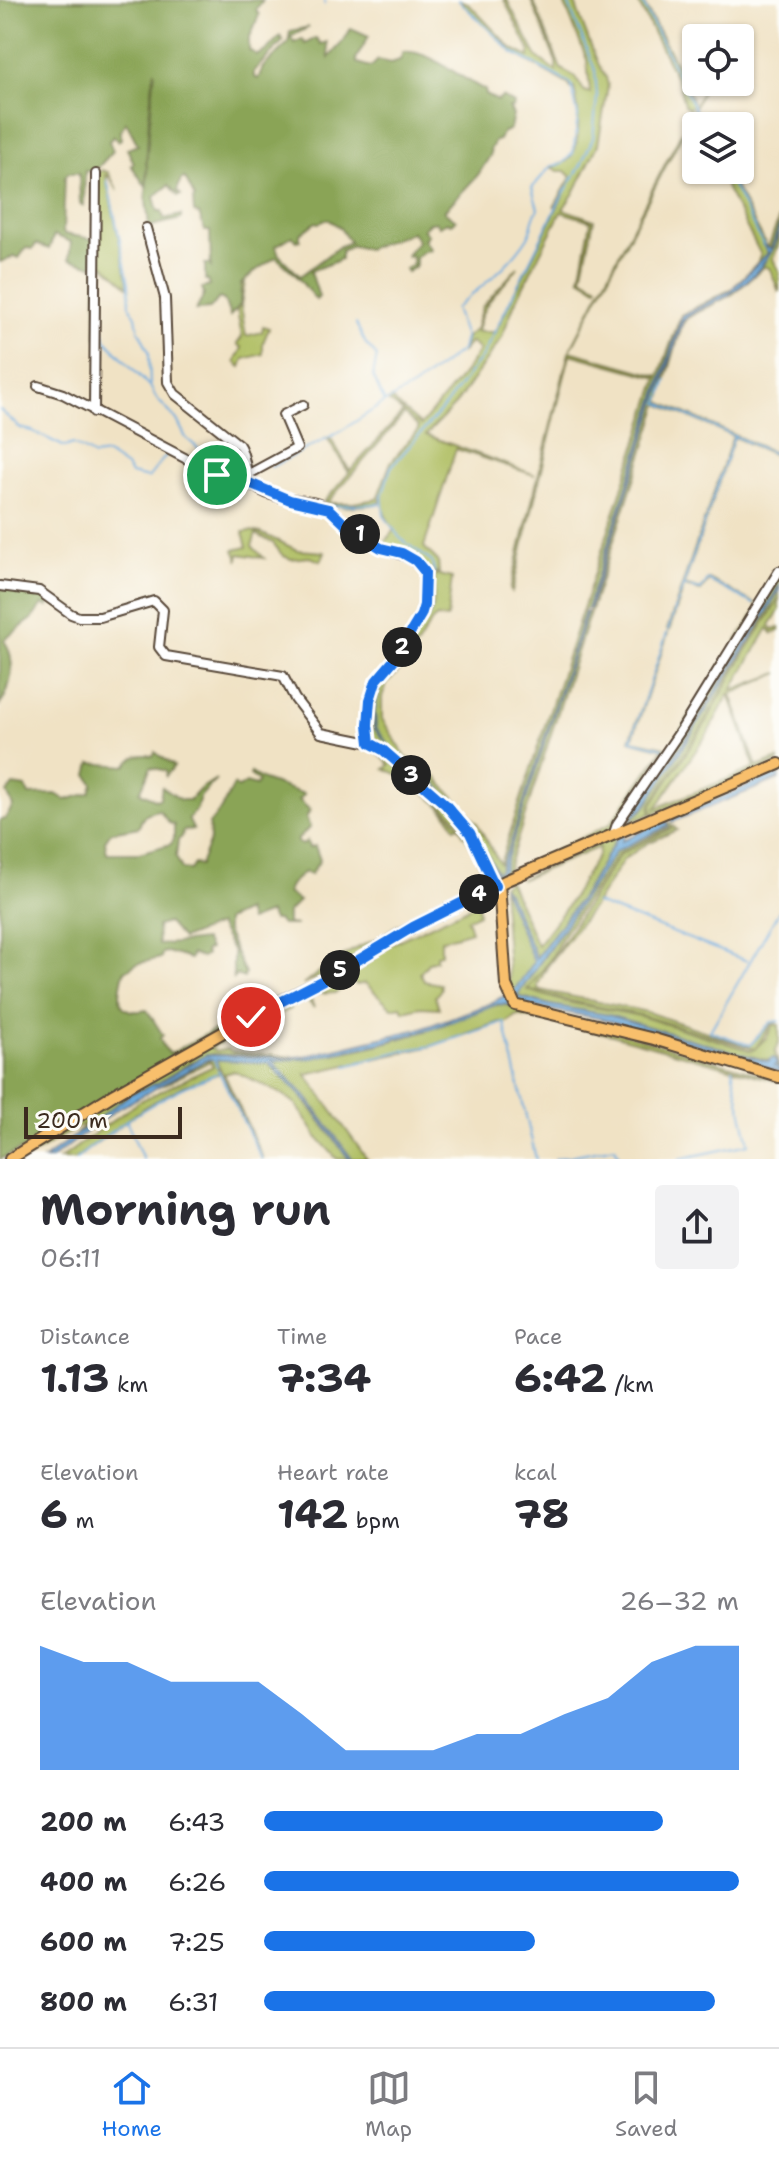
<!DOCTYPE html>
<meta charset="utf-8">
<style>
body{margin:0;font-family:"Shantell Sans",sans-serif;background:#f2f2f3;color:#2b2b33;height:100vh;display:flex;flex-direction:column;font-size:30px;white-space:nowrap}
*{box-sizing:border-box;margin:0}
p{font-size:26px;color:#7c7c81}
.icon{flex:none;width:44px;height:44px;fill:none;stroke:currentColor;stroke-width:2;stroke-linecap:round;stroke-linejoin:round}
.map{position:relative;height:1159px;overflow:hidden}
.panel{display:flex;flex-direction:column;background:#fff;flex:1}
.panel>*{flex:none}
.fabs{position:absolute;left:682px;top:24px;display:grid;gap:16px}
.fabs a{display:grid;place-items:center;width:72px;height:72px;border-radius:8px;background:#fff;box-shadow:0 2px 6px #0004;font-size:40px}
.scale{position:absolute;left:24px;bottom:20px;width:158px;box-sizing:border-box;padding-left:8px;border:4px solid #3b2a1e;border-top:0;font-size:22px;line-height:28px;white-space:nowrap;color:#3b2a1e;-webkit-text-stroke:6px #fdfcf7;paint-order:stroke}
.pin{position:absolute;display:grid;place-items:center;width:68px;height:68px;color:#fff;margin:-34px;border:4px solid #fff;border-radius:50%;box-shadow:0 2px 8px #0007}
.km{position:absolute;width:40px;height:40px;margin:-20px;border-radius:50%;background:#222;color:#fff;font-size:22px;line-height:40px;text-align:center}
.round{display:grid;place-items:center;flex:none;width:84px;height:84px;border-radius:8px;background:#f2f2f3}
.overview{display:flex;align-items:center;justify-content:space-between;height:136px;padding:0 40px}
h1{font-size:44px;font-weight:700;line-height:60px}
.metrics{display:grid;grid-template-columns:repeat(3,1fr);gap:12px;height:136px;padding:8px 40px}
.metrics div{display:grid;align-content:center}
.metrics b{font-size:40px;font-weight:700}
.metrics small{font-size:22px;font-weight:400}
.metrics p{font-size:22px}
.chart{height:224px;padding:16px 40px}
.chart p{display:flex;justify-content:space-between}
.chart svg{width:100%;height:144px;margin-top:8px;fill:#1a73e8;opacity:.7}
ul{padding:0 40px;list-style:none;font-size:26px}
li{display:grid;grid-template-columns:128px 96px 1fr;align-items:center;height:60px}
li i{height:20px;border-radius:10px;background:#1a73e8}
.tabs{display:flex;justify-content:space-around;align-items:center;height:112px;border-top:2px solid #e1e1e2;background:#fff;font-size:22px;color:#7c7c81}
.tabs a{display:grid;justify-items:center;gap:4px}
.tabs .selected{color:#1a73e8}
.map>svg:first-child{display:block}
.green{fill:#aebd60;stroke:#74743f;stroke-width:2;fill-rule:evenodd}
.forest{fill:#8aa456;stroke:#62673a;stroke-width:2;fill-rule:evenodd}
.water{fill:#6cabdf;stroke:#546a7e;stroke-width:2}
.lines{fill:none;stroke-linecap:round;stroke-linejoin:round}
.stream{stroke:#6cabdf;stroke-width:2}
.minor-casing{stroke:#564637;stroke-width:12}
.major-casing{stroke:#564637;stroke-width:14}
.minor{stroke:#fff;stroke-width:8}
.major{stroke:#f8bf6c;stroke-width:10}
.route-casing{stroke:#fff;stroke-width:16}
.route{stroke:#1a73e8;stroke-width:10}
</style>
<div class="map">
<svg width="779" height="1159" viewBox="0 0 779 1159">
<rect width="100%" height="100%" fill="#fdfcf7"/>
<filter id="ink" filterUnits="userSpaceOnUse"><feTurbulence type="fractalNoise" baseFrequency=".0125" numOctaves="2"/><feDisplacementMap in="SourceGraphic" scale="16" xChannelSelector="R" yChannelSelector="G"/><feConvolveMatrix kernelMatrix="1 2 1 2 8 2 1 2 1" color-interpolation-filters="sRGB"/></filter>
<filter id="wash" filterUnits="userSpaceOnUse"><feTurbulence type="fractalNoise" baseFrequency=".006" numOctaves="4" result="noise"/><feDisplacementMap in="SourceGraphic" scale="32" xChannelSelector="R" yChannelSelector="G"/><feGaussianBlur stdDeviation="1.8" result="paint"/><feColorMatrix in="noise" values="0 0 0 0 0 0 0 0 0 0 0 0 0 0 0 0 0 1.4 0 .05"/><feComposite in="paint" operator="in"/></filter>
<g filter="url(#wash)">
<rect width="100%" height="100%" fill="#f0e2c4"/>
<!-- green -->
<g class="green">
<path d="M459,0L468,3L511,48L529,57L530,51L504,0H507L537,57L556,71V62L531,0H533L561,69L576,77L584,91L590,93L587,60L563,0H574C578,12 600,73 606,77L608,86L598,145L574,193L563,209L594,220L582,277L598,286L597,288L580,278L591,221L561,212L515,303L501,339L455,405L426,435L535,475L456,449L424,547L438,561L439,573L426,569L384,544L394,529C384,516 381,507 383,491L380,503C363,507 341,508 323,503L349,473L327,438L332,440L350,471L403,412L388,401L391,399L421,425L465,372L479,350L471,342L463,351L466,337L475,330L482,307L518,267C501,291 482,300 477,332H495L565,192L554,207L571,177L565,171H558L551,167C558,165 564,164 569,159C582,146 579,105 574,88L571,89L569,85L512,52ZM404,414L418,427V430L391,462L377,499L354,503H327Z"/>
<path d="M637,0H642L685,81L693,103L689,109L684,105L679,84Z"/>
<path d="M707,82L694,107L705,126L687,125L570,351L659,376L681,315L733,288L757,263L761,255L717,170H726L768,248L779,218C779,253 744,283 716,299C705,305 693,309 682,316L587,609H583L658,378L570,354L512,592L510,590L569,352Z"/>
<path d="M102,170L108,172L118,191L110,177L106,175L129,287L104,265L98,264V315L101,333L96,337L97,174Z"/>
<path d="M779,233V242L773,259L779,272V292L770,269L765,266L733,294L687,318L682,325L660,402L779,455V457L734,437L684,585L701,590L709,579L757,605L709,581L701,591L684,587L669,631L667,630L733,436L659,404L591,610L589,609L683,320L741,285L771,252Z"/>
<path d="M245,282L241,305L246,336L262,332L263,326L269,328L263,343V354L244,359L241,367L235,362L242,348L237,344L242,337L237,310L240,305L242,284Z"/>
<path d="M250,531L261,533L297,550L325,552L321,561L309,557L291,559L283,556L273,543L256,534L252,546L264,558L239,554L238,559L234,550L247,547L243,532Z"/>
<path d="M428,574H433L428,616L433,606L435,574L452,578L447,618L437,617L432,621L406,663L387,684L382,697V719L406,757L436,777L477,823L500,864L582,611L585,612L512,839L501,872L497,875L502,874L587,612H590L506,875L610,824L663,749L630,740L668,633L632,740L666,747L613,829L497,880L468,829L374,740C359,684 395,670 415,629C423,613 424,591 428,574Z"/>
<path d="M779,574V585L766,609H761L764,612L691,731L628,822L645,807L779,590V598L745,650L703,725L651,804L650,814L620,826Z"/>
<path d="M779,600V611L770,625L773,630L779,628V631L773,634L768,628L732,690L779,673L731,694L757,767L779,759V762L652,814V805L704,726L746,651ZM729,694L755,768L656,808L708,733Z"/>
<path d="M374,746L423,786L465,831L491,883L396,931L335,969L303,985C325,966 352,948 381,938C391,926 409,920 424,914C443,906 470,891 487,880L471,845L458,826L455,828C448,812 427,791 408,782V779L385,769L390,765L373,748Z"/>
<path d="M669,823L673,826L619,853L563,935L551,958L527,990L565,1002L640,1016L752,1051L766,1038L774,1025H779V1042L775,1051L779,1068L771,1061L722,1050L608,1015L550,1005L517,996L616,851L668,826Z"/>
<path d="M674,827L677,830L648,843L624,859L595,904L547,967L537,986L540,990L647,1012L749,1046L772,1022H779L773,1023L755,1049L640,1015L566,1000L528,989L552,959L620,854Z"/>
<path d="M620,833L585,892L536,958L508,893L502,886L535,962L523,981L510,994L502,885L509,881L537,945L567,906L598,855L599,847L520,880Z"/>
<path d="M478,903L479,914L467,919L471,931L441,940V954L436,955V960L429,962L420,973L424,981L440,984L441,989L435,997L439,1008L420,1007L404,1011L401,1006L392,1008L365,983L357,985L350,982L336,993L309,994L314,1008L302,994L387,946Z"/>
<path d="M299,995L301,1001L290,1005V1009L210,1048L216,1051L227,1049L232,1052L296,1057L212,1054L191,1062L158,1083L132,1094L73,1138L88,1121L26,1159H16L131,1088Z"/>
<path d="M501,1004L610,1030L779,1080V1082L612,1035L517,1015L505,1023L499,1022L432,1046L306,1074L367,1159H352L308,1099L286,1076L349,1159H337L317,1137L296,1104L280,1093L234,1071L224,1074L263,1159L215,1058C286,1066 357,1053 426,1031C451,1023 475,1009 501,1004Z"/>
<path d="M213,1058L220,1073L181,1087L145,1107L75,1159H60L138,1102L213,1066L210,1061L162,1086L204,1061Z"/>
</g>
<!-- forest -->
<g class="forest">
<path d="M0,0H263L256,9L259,15L249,39V50L257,55L266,51L280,36L283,41L254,71V77L258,79L263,67L288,43L290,31L309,27L291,37L294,43L302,39L305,44L316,38L321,44L327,42L329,58C337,47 345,41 351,28L369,36L356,59L357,63L371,67L378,60L391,63L400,60L403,52C428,48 460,79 485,90L486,95L498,101L502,97L514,104L513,108H509L513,115L510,129L502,133L499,140L495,141L490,150L491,154L478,175L444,211L456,220L451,224L447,222L439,226L436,222L429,223L423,229L428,235L424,239L431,250L424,251L416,257V266L407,272L405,269L413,264L412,256L407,257V254L418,241L412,232L367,249L352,246L341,251V259L337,261L313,270L311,272L319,297L316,300L295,274L276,257L254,272L241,284L240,305L230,316L224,300L219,298L210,309L196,310L204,295L202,288L210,286L208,280H205V264H209L211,267L210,231H205L199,214L194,213L193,199L195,198L185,178L181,179L177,191L181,195L178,196L169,185L154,197L158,211H162L164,219L181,215V219L148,227C150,215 145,206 146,195C146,184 149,173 146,162L155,70C148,109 147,148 146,187L131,165L134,163L127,149L138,145L126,122L120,131L121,139L118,141L114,136L109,141L113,151L95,171H85L84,206L80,204L79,173H68L65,177L63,231L64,234L93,239V266L69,259L71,242L54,235L49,249L36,244L33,249L26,248L19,258L15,256L0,262ZM328,219L339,227L350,242L340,246L300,276L279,255L276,246L292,236L297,241L300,240V234L316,222L319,223Z"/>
<path d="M0,588L39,593L50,600L48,607L43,604L32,619L4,640C17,659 12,687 0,705Z"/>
<path d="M155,752L174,766L166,776V771L151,767L140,792L157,800L160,798L162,787L181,800H190L200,789L216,779L200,797L196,810L188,819L193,829L183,831L182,837L178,840L176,857L182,869L190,870L194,864L200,865L210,840L209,824L221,809L234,785L239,788L246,783L256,786L258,781L250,775L251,773L263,780L304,794L299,800L310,810L306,818L310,827L298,839V843L303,845L307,841L309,848L315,846L320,860L310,875L304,872L290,885L287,893L299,901L287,913V924L297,925H281L277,920H273L269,913L249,921L246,911L226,920V931L245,974L244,978L236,975L233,979V952L218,925L182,939L168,923L157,926L158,945L204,940L209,949L205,951L206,955L202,958L191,954L190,959L167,952L162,953L161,958L136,964L124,972C118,995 114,1017 147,1010L163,1035L160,1038L163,1046L170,1054L237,1017L240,1018L23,1149L0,1159V820L5,819L13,806L7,793L13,785L26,787L29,795L56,794L66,800L90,793L93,784L88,775L91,763L126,766C133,756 141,753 153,756ZM159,810L169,823L174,825V839L171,844L139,853H107L105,841L111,832L139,827C143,814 147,812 159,810Z"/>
</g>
<!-- water -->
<g class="water">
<path d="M779,226C779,254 749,282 727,296C713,305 694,309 683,321L589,609H587L682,316L730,291L768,253L762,244L771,249Z"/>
<path d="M779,585V590L767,612L693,732L645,807L627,823L691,731L763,612L761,608H766Z"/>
<path d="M431,606H433L428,618L380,685L375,711L376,728L398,757L410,769L435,782L471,824L498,874L512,839L585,612H587L502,874L498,878L470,825L435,784L410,770L374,728L373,711L379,685L427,618Z"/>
<path d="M779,773V779L672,822L671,818Z"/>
<path d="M667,819L668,826L616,851L517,996L550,1005L608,1015L769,1062L770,1059L774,1058L777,1063L774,1066L779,1068V1072L747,1059L683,1041L680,1042L675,1038L598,1018L517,1004L513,992L534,962L502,886L508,893L536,958L585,892L620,833L625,831L622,841Z"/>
<path d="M506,995L510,1005L498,1004L434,1028L382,1043L313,1058L272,1061L308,1099L352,1159H349L308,1103L269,1063L208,1059L116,1110L51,1159H44L132,1093L158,1083L206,1055L288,1058L310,1055L423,1028L487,1005Z"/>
</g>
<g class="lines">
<!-- stream -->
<g class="stream">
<path d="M325,0V5"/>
<path d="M641,0C662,42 682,84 703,126"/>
<path d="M725,170L764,246"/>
<path d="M107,180L129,283L130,306L136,316L138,328L149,352L150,386L156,398L177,420L186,438L225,471"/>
<path d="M99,315L105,339L148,385"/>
<path d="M356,324L366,344L377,356L373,376L384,401"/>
<path d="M667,380L659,403L734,436"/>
<path d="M0,410L20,428L32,431L65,447L73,444L94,456L107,454L126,467L131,474L148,478L168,453L180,460"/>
<path d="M271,467L341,431L382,404L414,386L462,350L465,337L455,309C480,287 510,266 528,237C533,228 530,221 538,209L532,188L551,166L562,164L573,153L578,116L571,84L512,52L458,0"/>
<path d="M207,474L223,480"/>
<path d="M258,484L274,492"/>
<path d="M290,502L319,509"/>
<path d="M331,506L380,504"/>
<path d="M434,572L432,562L400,538L384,516L382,496L391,467L444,407L483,355L560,200L581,165L593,138L597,96L595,70L567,0"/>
<path d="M684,586L701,590L708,580L754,604"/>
<path d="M668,630L734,436L779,456"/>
<path d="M663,748L631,740L667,633"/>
<path d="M596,903L747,961"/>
<path d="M779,911L710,1031L750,1045L771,1022L779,1021"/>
<path d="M214,1058L217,1066"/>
<path d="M347,1066L400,1051L432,1046L504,1022L536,1159"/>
<path d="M218,1070L262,1159"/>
<path d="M126,1120L143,1159"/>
<path d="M76,1159C119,1124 163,1093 216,1074"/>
<path d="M555,1159L615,1147L620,1159"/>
<path d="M679,1159L749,1144L732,1069"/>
</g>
</g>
</g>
<g filter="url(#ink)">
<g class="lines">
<defs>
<g id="minor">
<path d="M146,228L165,298L168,382L175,394L239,445C247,456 244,476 253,485C273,504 308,495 329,509C338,514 343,524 352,530C362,535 373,545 383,548C401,555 413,556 425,572L424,605L421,615L394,660L376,681L370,700L368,725L370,743"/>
<path d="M38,386L63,394L217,475L235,477L253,486"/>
<path d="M94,412L96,174"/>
<path d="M249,474L297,448L283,415L303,405"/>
<path d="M0,586L39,591L71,614L79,617H100L154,601L163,610L159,647L166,656L283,676L295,699L321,733L375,744L399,766L429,788L470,833L495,886"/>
<path d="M614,833L617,824L681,730L779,571"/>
</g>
<g id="major">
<path d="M499,883L506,985L515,1005L654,1039L779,1077"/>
<path d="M10,1159L114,1094L259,1012L335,974L413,927L507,880L779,764"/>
</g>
</defs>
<!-- minor casing -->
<use href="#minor" class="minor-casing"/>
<!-- major casing -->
<use href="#major" class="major-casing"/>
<!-- minor -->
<use href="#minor" class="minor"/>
<!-- major -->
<use href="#major" class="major"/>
</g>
</g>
<g class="lines" filter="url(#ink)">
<defs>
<path id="route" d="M217,475L235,477L290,500L329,509L350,529L381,548L402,553L416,561L425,572L424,605L421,615L394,660L376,681L370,700L368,725L370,743L383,750L445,804L470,833L495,886L413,927L335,974L251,1017"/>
</defs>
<!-- route casing -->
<use href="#route" class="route-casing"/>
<!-- route -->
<use href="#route" class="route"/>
</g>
</svg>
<div class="fabs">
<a><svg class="icon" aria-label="locate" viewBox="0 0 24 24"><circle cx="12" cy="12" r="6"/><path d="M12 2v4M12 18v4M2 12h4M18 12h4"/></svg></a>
<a><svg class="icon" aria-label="layers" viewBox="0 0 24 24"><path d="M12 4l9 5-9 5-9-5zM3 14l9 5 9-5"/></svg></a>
</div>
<div class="scale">200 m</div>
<div class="pin" style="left:217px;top:475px;background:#1e9e55"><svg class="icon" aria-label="arrive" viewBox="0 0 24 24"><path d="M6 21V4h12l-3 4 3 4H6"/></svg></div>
<div class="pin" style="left:251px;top:1017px;background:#d93025"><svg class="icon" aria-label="check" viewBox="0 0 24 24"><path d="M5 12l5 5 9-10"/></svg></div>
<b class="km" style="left:360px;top:534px">1</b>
<b class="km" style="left:402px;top:647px">2</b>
<b class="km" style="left:411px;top:775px">3</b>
<b class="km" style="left:479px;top:894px">4</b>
<b class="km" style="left:340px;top:970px">5</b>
</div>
<section class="panel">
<div class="overview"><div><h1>Morning run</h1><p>06:11</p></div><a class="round"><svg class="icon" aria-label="share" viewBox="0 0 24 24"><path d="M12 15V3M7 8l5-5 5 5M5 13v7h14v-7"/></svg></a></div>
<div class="metrics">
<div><p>Distance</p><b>1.13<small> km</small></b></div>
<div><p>Time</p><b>7:34</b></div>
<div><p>Pace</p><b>6:42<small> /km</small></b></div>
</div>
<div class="metrics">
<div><p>Elevation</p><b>6<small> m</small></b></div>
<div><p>Heart rate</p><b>142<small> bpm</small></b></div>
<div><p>kcal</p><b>78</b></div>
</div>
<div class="chart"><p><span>Elevation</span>26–32 m</p>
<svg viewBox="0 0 160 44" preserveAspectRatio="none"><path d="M0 44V6L10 11L20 11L30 17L40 17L50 17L60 27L70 38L80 38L90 38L100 33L110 33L120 27L130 22L140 11L150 6L160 6V44z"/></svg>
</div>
<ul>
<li><b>200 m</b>6:43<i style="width:84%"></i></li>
<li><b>400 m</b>6:26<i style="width:100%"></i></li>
<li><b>600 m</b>7:25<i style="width:57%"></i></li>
<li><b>800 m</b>6:31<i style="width:95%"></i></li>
</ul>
</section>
<nav class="tabs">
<a class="selected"><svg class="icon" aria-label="home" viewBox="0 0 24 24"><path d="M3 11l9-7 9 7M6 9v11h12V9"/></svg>Home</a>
<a><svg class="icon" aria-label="map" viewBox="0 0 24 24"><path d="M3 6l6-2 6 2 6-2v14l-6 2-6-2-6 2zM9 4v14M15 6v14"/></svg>Map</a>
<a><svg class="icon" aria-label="saved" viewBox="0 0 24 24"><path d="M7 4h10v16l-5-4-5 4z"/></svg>Saved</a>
</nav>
